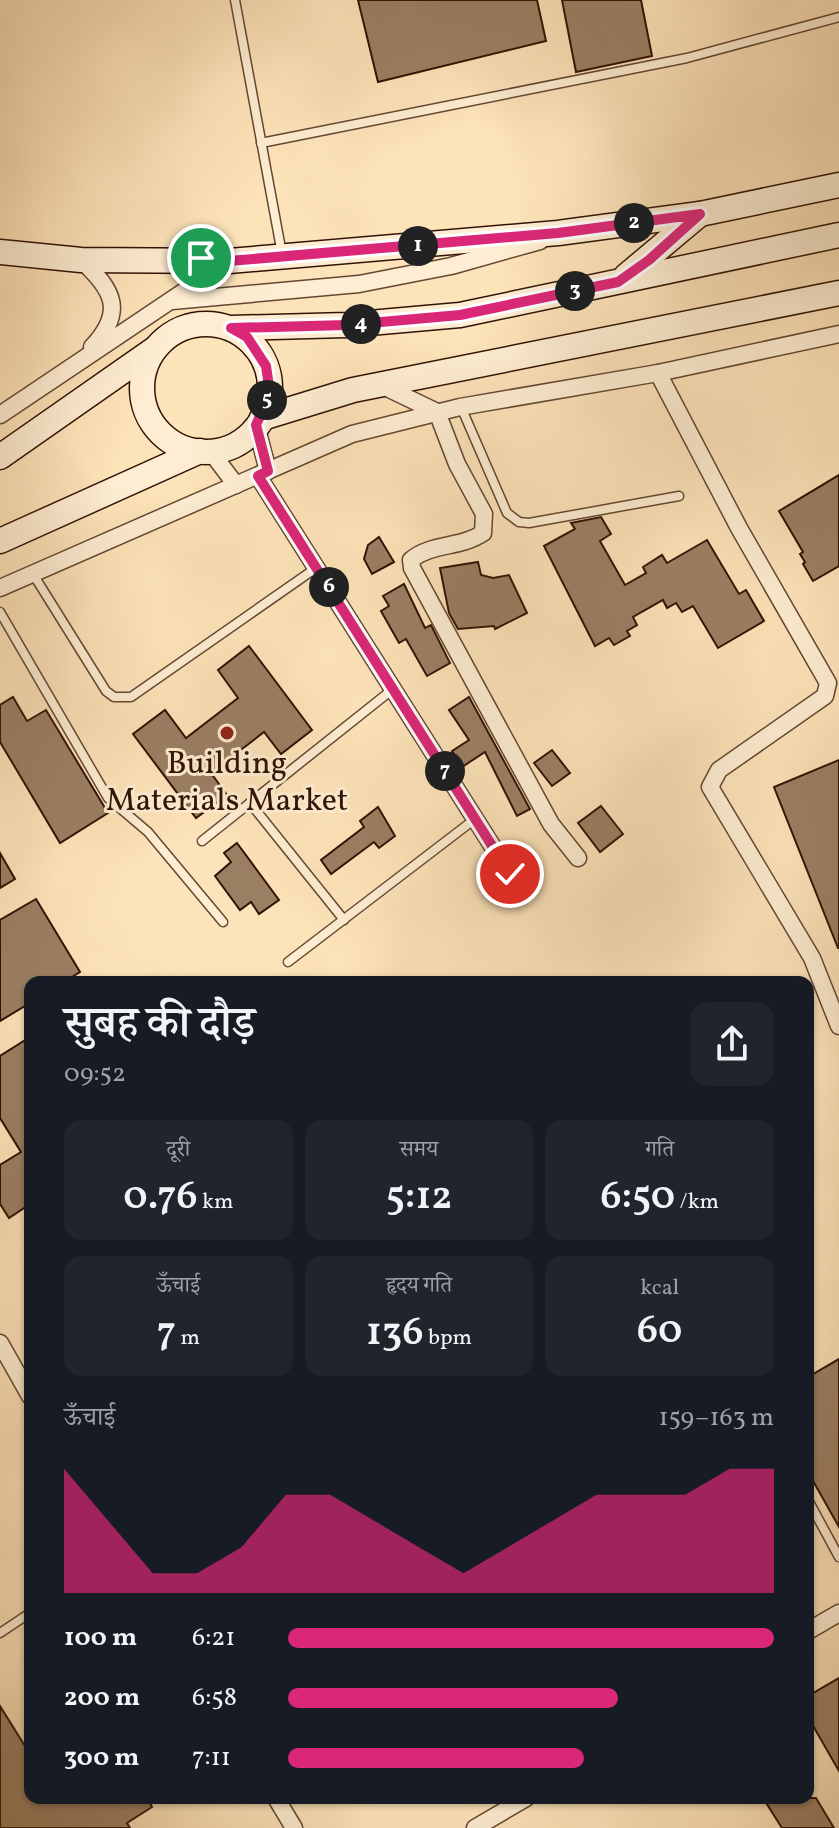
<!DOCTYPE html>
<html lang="hi">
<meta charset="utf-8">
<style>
body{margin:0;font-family:Vollkorn,"Noto Serif Devanagari",serif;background:#20242c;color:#f1f3f6;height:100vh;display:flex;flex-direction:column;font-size:30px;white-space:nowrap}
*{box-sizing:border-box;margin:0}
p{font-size:26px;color:#9ea1a6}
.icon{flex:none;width:44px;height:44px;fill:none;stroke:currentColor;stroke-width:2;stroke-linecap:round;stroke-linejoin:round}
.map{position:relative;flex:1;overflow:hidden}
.drawer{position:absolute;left:24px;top:976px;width:790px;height:828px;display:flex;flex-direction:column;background:#171b24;border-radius:16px;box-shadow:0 2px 6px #0004}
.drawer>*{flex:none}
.pin{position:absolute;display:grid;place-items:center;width:68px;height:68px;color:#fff;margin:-34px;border:4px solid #fff;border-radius:50%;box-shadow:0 2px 8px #0007}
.km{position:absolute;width:40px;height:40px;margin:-20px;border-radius:50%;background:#222;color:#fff;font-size:22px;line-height:40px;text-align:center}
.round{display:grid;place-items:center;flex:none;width:84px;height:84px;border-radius:16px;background:#20242c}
.head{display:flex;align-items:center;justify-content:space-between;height:136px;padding:0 40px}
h1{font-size:44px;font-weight:600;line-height:60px}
.stats{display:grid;grid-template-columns:repeat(3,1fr);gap:12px;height:136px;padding:8px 40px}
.stats div{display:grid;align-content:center;border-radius:16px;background:#20242c;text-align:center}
.stats b{font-size:40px;font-weight:600}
.stats small{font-size:22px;font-weight:400}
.stats p{font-size:22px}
.chart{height:224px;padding:16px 40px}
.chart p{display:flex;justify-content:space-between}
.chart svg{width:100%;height:144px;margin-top:8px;fill:#db2777;opacity:.7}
ul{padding:0 40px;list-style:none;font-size:26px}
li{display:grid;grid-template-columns:128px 96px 1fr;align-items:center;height:60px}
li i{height:20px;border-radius:10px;background:#db2777}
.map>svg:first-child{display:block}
.building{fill:#9b7f63;stroke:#311305;stroke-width:2}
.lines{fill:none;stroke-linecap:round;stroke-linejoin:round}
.lane-casing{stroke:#644732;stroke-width:11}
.street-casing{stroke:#644732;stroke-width:19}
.secondary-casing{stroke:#311305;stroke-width:27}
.lane{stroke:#feedd2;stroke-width:8}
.street{stroke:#feedd2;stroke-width:16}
.secondary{stroke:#feedd2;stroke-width:24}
.route-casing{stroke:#fff;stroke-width:16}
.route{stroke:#db2777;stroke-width:10}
.poi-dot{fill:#8f2418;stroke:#feedd2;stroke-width:3}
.labels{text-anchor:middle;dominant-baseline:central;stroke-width:6;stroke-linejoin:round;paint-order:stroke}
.poi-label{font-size:32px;fill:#311305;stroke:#feedd2}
</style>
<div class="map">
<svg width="839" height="1828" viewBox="0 0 839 1828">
<rect width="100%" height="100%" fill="#fde3b9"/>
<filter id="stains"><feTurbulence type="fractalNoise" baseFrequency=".0025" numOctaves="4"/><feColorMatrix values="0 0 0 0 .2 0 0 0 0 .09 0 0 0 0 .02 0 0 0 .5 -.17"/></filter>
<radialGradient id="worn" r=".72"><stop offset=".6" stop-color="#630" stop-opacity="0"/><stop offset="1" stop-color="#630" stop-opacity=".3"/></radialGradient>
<!-- building -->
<g class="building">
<path d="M358,0H537L546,41L378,82Z"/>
<path d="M562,0H641L652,56L576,72Z"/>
<path d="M839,475V566L813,581L803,564L805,562L800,554L803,552L779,511Z"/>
<path d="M601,517L611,534L600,541L625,585L646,573L643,567L662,555L667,563L707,540L739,594L746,590L764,621L718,648L693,606L682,612L676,603L667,608L663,600L633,617L637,625L627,631L630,636L614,645L609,638L595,646L544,546L575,529L571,523Z"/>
<path d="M379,537L394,562L372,574L364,559L368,545Z"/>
<path d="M478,562L481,575L493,578L509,575L527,613L495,629L494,626L458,629L449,613L440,568Z"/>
<path d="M404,584L425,628L431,625L450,663L427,676L406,639L399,643L381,611L389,606L383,596Z"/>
<path d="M249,646L312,730L281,754L264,732L211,773L227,795L196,818L133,734L165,710L186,738L238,698L218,670Z"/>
<path d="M13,697L27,721L46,710L108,813L60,843L0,742V705Z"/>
<path d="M469,697L530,809L517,816L485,752L462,767L452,751L469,740L449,710Z"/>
<path d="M552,750L570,773L552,786L534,763Z"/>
<path d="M839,760V948H838L774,787Z"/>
<path d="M601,806L623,834L600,852L578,823Z"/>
<path d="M378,807L395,836L379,848L374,842L331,874L321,860L364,827L360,821Z"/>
<path d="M237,843L279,900L259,914L251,902L240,910L215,876L231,862L224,853Z"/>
<path d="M0,853L15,879L0,888Z"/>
<path d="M36,899L80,972L64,982H30V1003L0,1021V920Z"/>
<path d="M30,1037V1204L9,1218L0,1204V1165L21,1152L0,1118V1056Z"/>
<path d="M839,1359V1527L808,1472V1377Z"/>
<path d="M839,1678V1771L808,1717V1696Z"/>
<path d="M0,1706L30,1754V1798H147L152,1807L127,1823L130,1828H0Z"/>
<path d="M763,1798H816L834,1828H782Z"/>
</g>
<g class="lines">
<defs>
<g id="lane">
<path d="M235,0L282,254"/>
<path d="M261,143L687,58L839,17"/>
<path d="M461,407L507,513L519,522L529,523L679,496"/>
<path d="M33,574L106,691L114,697H131L316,568"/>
<path d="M0,612L108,798L148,832L223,922"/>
<path d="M250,803L344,920"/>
<path d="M202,841L393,689"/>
<path d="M288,962L475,819"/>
<path d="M808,1500L839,1557"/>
<path d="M0,1633L30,1613"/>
</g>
<g id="street">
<path d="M81,260C114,290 125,312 92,347"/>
<path d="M172,301L359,284L451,266L540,241"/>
<path d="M658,373L739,528L828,683L825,696L719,770L710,787L812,958L839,1026"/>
<path d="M383,386L437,412L457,464L484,514L483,533C461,548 431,543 411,560L412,568L551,824L578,858"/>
<path d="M0,415L228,262"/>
<path d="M256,425L268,471"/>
<path d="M211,452L236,485"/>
<path d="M258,476L510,874"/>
<path d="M0,588L352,434L460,407L658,373L839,334"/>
<path d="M0,1343L30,1396"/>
<path d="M808,1631L839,1613"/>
<path d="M276,1798L294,1828"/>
<path d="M475,1828L526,1798"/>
</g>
<g id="secondary">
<path d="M0,252L81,260L229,261L558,233L700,214L839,185"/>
<path d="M626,276L700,214"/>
<circle cx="206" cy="388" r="64"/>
<path d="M231,328L347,325L460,315L839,235"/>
<path d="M262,418L353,390L839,293"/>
<path d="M0,457L153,350"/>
<path d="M0,541L200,451"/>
</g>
</defs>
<!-- lane casing -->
<use href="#lane" class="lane-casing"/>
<!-- street casing -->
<use href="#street" class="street-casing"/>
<!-- secondary casing -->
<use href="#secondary" class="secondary-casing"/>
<!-- lane -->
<use href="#lane" class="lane"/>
<!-- street -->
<use href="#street" class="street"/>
<!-- secondary -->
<use href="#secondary" class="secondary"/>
</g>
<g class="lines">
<defs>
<path id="route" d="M201,258L229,261L558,233L700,214L649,260L618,282L460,315L347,325L231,328L247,337L266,366L270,393L256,425L268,471L258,476L510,874"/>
</defs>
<!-- route casing -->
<use href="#route" class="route-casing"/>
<!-- route -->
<use href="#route" class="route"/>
</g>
<!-- markers -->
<circle class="poi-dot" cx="227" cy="733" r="8"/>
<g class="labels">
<!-- poi labels -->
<g class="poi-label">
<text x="227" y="765">Building<tspan x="227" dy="37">Materials Market</tspan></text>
</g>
</g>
<rect width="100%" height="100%" filter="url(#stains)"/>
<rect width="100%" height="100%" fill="url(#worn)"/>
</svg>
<div class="pin" style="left:201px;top:258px;background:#1e9e55"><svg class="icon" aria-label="arrive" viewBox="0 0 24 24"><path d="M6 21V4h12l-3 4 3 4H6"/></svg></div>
<div class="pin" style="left:510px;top:874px;background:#d93025"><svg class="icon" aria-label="check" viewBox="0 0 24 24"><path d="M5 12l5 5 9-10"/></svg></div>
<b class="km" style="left:418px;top:246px">1</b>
<b class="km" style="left:634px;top:223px">2</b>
<b class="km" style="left:575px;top:291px">3</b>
<b class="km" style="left:361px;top:324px">4</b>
<b class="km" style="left:267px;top:400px">5</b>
<b class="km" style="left:329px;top:587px">6</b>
<b class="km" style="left:445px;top:771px">7</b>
<section class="drawer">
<div class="head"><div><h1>सुबह की दौड़</h1><p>09:52</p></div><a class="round"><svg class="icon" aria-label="share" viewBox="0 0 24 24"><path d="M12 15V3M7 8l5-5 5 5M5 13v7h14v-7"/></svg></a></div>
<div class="stats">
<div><p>दूरी</p><b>0.76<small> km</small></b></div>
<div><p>समय</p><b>5:12</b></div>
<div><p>गति</p><b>6:50<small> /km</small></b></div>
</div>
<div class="stats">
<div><p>ऊँचाई</p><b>7<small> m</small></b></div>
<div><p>हृदय गति</p><b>136<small> bpm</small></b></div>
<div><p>kcal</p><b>60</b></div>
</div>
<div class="chart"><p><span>ऊँचाई</span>159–163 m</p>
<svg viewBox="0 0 160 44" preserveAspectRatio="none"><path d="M0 44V6L10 22L20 38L30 38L40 30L50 14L60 14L70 22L80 30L90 38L100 30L110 22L120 14L130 14L140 14L150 6L160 6V44z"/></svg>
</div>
<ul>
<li><b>100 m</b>6:21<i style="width:100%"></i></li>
<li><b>200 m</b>6:58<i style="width:68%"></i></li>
<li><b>300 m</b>7:11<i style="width:61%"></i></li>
</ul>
</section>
</div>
